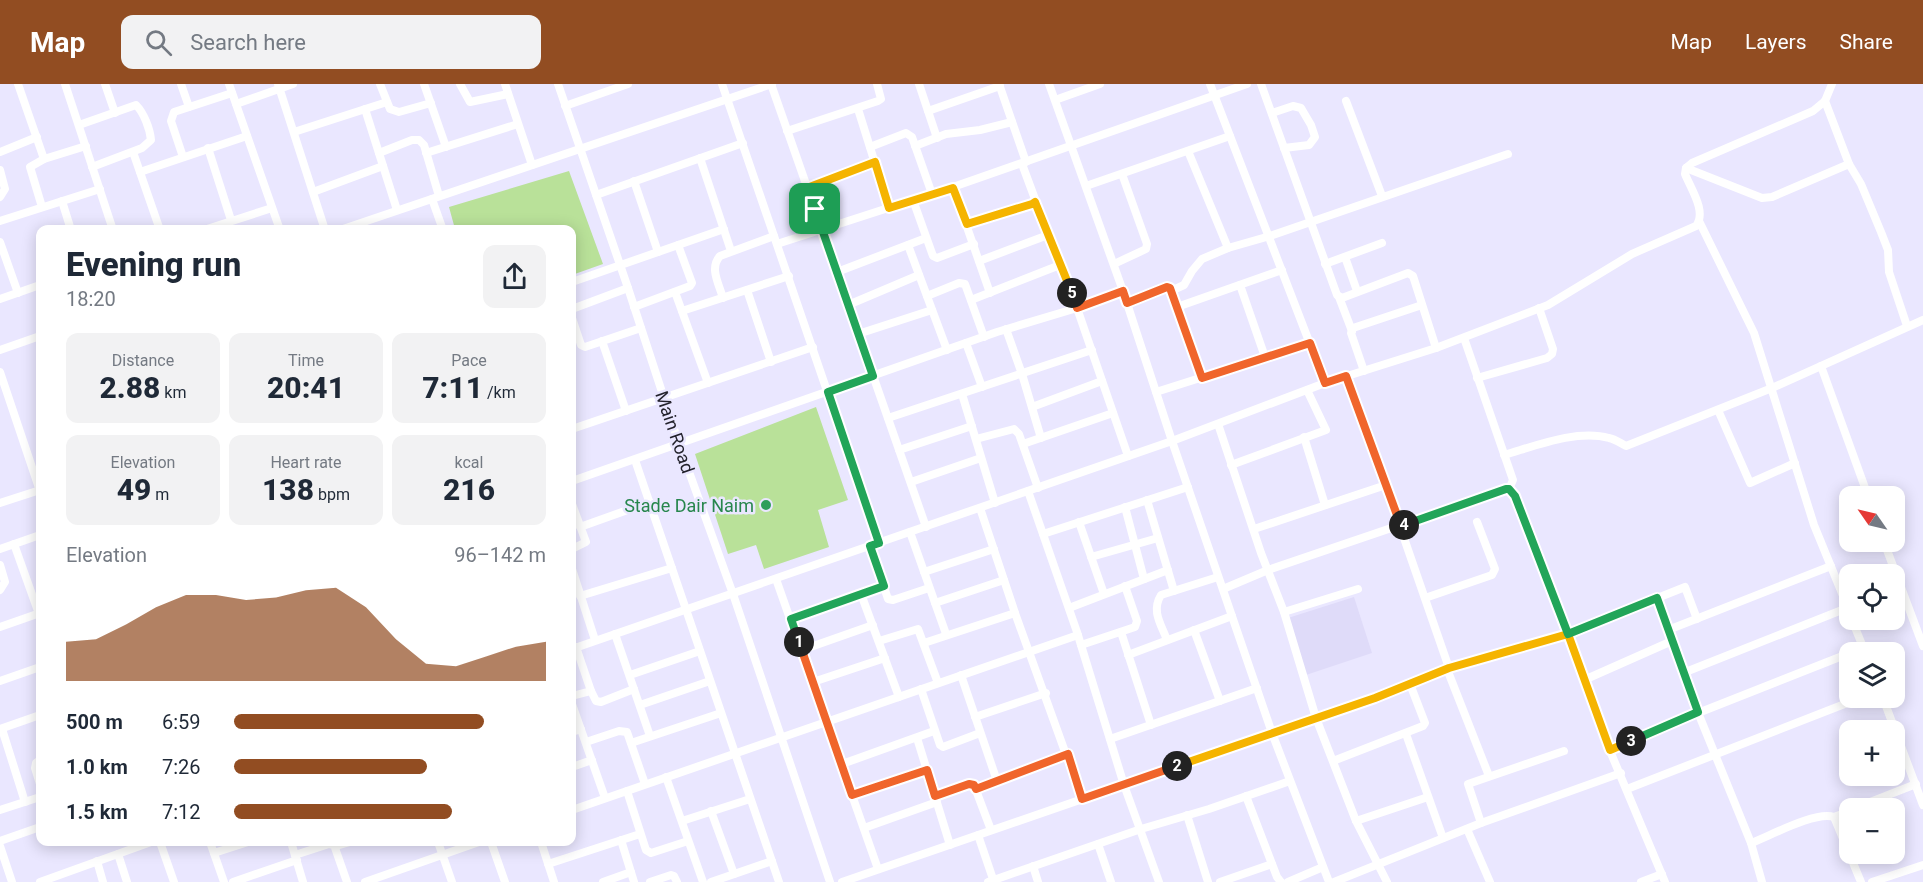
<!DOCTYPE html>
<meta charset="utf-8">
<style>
body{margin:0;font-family:Roboto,sans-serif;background:#f2f2f3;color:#1f2937;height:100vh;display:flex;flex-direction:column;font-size:22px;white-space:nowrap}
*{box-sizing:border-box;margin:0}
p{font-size:20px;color:#747a83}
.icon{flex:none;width:33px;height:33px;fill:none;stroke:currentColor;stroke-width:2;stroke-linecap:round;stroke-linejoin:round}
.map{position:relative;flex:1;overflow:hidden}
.drawer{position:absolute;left:36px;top:141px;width:540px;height:621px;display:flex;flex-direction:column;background:#fff;border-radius:12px;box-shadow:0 3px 15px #0003}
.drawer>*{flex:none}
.needle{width:39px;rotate:304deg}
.controls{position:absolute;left:1839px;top:402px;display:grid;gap:12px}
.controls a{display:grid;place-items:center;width:66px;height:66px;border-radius:12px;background:#fff;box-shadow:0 3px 15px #0003;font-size:30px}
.pin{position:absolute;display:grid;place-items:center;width:51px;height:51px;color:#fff;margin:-26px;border-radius:12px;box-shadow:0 3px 9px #0006}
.km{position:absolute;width:30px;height:30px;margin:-15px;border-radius:50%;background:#222;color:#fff;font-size:16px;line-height:30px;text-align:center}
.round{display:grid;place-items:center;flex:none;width:63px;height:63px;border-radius:12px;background:#f2f2f3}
.overview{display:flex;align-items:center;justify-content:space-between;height:102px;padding:0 30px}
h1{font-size:33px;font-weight:800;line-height:45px}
.stats{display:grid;grid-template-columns:repeat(3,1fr);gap:9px;height:102px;padding:6px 30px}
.stats div{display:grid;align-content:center;border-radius:12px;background:#f2f2f3;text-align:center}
.stats b{font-size:30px;font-weight:800}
.stats small{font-size:16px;font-weight:400}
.stats p{font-size:16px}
.chart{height:168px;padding:12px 30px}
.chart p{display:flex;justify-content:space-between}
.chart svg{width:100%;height:108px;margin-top:6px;fill:#924d22;opacity:.7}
ul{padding:0 30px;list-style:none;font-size:20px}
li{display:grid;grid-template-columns:96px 72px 1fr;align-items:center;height:45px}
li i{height:15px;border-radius:8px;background:#924d22}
header{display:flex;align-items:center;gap:36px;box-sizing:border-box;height:84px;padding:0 30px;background:#924d22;color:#fff}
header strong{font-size:28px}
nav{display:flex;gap:33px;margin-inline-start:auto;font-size:21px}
.search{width:420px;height:54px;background:#f2f2f3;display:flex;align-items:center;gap:15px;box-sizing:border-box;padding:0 21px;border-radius:12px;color:#747a83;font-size:22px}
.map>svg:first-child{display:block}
.built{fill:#dfdbf9}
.green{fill:#b9e199}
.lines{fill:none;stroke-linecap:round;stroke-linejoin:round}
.minor{stroke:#fff;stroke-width:8}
.split-1-casing{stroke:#fff;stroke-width:12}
.split-2-casing{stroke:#fff;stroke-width:12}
.split-3-casing{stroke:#fff;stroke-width:12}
.split-4-casing{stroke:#fff;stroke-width:12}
.split-5-casing{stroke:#fff;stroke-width:12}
.split-6-casing{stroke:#fff;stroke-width:12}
.split-1{stroke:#22a559;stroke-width:8}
.split-2{stroke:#f0652b;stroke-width:8}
.split-3{stroke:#f5b400;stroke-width:8}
.split-4{stroke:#22a559;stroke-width:8}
.split-5{stroke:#f0652b;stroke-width:8}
.split-6{stroke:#f5b400;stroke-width:8}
.leisure-dot{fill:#2e9e5b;stroke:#eae7ff;stroke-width:2}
.labels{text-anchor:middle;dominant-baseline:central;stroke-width:5;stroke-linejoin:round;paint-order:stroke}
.street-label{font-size:18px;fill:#23222c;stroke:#eae7ff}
.leisure-label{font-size:18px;fill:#27864d;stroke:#eae7ff;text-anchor:end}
</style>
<header>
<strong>Map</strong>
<div class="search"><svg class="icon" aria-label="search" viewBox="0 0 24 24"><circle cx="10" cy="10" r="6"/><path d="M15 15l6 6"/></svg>Search here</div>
<nav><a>Map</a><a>Layers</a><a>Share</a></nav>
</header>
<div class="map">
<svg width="1923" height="798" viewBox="0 0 1923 798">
<rect width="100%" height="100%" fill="#eae7ff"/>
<!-- built -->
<path class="built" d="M1354,513L1372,569L1306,591L1288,534Z"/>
<!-- green -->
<g class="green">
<path d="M569,87L603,180L572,191V146L455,145L449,123Z"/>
<path d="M816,323L848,416L818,426L829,463L764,485L756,461L728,470L695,370Z"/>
</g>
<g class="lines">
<!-- minor -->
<g class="minor">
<path d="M18,0L44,75"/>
<path d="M65,0L113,146"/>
<path d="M105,0L115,29"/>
<path d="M181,0L189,23"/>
<path d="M229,0L280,146"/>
<path d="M278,0L325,146"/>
<path d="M380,0L390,25L399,28L431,19"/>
<path d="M424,0L446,63"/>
<path d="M460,0L470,18L508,10"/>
<path d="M505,0L532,81"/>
<path d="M558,0L628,204L679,360L733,510L830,798"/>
<path d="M722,0L879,459"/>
<path d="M771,0L926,443"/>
<path d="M919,0L937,54"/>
<path d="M999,0L1026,78"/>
<path d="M1049,0L1123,207"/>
<path d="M1210,0L1325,299L1436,264L1548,221L1632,170L1696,142C1707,128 1691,105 1685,90L1686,84L1692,79L1813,27L1825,17L1832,0"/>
<path d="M1261,0L1337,211L1342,214L1408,189L1413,192L1436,264"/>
<path d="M1055,16L1100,0"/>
<path d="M1346,17L1382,112"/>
<path d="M236,20L293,0"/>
<path d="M565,22L628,0"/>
<path d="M365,25L397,126"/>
<path d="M858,25L889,124"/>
<path d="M928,27L1000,2"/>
<path d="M1272,29L1293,22L1301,24L1311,41L1315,53L1309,61L1284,64"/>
<path d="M79,41L136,21C144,29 150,45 151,56L142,64L92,83"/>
<path d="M787,47L878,17L881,15L877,0"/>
<path d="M294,48L387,18"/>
<path d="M915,62L946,50L980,46L1012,38"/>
<path d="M870,63L906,49L912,53L932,110"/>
<path d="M208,64L231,136"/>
<path d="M1188,67L1228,164"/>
<path d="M0,68L37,53"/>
<path d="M133,68L160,146"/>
<path d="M379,69L412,56H419L424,61L439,112"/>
<path d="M426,69L518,40"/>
<path d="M183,73L171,37L174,28L232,9"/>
<path d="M700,74L731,167"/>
<path d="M1849,80L1861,100L1881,148L1888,166L1889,188L1907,242"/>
<path d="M1686,84L1762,114L1772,113L1849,80L1825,17"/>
<path d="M0,86L5,105L0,113"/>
<path d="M140,88L247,52"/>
<path d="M634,97L658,168"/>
<path d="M1086,102L1230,52"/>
<path d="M953,103L990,209"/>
<path d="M807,104L875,78"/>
<path d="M313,108L383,82"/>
<path d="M596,111L743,59"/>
<path d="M432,115L443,146"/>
<path d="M913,116L933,172L937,174L974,160"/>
<path d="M62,117L71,146"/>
<path d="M1035,118L1077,224L1128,372"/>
<path d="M42,123L30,83L44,75L86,62"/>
<path d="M0,137L100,105"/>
<path d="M1699,137L1754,249L1814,441L1850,529"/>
<path d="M967,140L1033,119L1035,115L1022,80"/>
<path d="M204,146L272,124"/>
<path d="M340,146L772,0"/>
<path d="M0,158L18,209"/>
<path d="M777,160L953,103L1247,0"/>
<path d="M908,161L947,266"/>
<path d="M1345,173L1357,207"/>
<path d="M979,177L1048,151"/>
<path d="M1114,180L1146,165L1147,160L1122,90"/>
<path d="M1325,180L1382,159"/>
<path d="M837,188L926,154"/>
<path d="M572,198L724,145"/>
<path d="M1240,201L1265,273"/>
<path d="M747,206L771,278"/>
<path d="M1171,207L1184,201L1192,187L1202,175L1228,164L1270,152L1508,70"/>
<path d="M675,208L708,299"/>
<path d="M927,212L959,199L965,200L984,253"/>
<path d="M1339,213L1352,247"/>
<path d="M723,214C719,200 709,184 720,172L774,152"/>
<path d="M0,215L40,201"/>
<path d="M971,216L1060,181"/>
<path d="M1127,219L1168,203L1170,204L1202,294"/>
<path d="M848,221L919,191"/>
<path d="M634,223L690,202L692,199L678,161"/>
<path d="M1177,223L1282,186"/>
<path d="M572,225L628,204"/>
<path d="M682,227L789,192"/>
<path d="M572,234L581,261L585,263L641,244"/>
<path d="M1006,245L1022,290L1041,354"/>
<path d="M858,250L932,226"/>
<path d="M1464,254L1513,396L1509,405"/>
<path d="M602,257L626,327"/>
<path d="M966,259L982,303"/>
<path d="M0,266L40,252"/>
<path d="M1821,282L1868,412"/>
<path d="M1364,287L1351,249L1353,244L1422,221"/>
<path d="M0,288L40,407"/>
<path d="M1346,292L1360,327L1449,584"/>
<path d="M1477,294L1547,274L1552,270L1553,265L1539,224"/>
<path d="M1156,308L1310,259"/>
<path d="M962,310L995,419"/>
<path d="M1032,323L1102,297"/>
<path d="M1718,326L1750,399L1795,379"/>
<path d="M888,334L1092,266"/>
<path d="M1218,340L1261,469L1284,528L1316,634L1356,737L1387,798"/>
<path d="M572,345L813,263"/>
<path d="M1304,353L1325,421"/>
<path d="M976,355L1014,345L1019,350L1038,404"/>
<path d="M1023,360L1113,329"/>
<path d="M899,366L972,342"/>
<path d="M1504,371C1535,362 1577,345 1609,354C1615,355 1620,359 1626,362L1772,304L1923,236"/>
<path d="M635,376L779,798"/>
<path d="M1231,381L1326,346L1307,306"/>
<path d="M572,397L997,248L1077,224L1123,207L1172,357L1272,649L1329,798"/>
<path d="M911,398L981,374"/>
<path d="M1028,407L1077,548L1124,701L1159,798"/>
<path d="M1147,416L1174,507"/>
<path d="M0,419L40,406"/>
<path d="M572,420L586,458L572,465"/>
<path d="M1125,423L1144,495"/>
<path d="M980,424L1015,529L1082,715"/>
<path d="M1079,438L1104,510"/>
<path d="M580,443L650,418"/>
<path d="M1254,445L1386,401"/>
<path d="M910,448L946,550"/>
<path d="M1043,450L1188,403"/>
<path d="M1884,458L1923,562"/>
<path d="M14,460L39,530"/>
<path d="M870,462L888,515L893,516L929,504"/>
<path d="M0,465L40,451"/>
<path d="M1091,473L1158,454"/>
<path d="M0,481L5,498L0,506"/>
<path d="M572,485L595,556"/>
<path d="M924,488L994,465"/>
<path d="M776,495L878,785"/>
<path d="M1223,505L1268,486L1506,405H1509L1515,412L1605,655L1665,798"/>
<path d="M861,510L899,613"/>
<path d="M580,512L672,484"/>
<path d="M1425,514L1492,491L1495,485L1477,438"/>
<path d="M1657,514L1686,599L1751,759L1762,798"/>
<path d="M935,519L1004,496"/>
<path d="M1069,524L1168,486"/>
<path d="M1284,528L1358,505"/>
<path d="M791,535L884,502"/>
<path d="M1852,536L1865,568"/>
<path d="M0,543L40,529"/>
<path d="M1194,546L1220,617"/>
<path d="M1668,546L1831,482"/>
<path d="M1121,548L1151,641"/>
<path d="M615,550L650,652"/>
<path d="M1167,556C1161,540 1151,527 1161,511L1218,493"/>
<path d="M879,557L918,545L938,599"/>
<path d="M924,559L1015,529"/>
<path d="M1081,561L1135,543L1137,537L1125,502"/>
<path d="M576,563L591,607L596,617L601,618L634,605"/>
<path d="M572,565L1172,357L1325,299"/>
<path d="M802,566L873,541"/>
<path d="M1128,571L1232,532"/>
<path d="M1447,585L1489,692"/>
<path d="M1683,589L1847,524"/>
<path d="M630,591L700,567"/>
<path d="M961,591L997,697"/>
<path d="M1584,596L1672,557"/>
<path d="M0,597L40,583"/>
<path d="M813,598L885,574"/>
<path d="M921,605L940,661L943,663L980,649"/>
<path d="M572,612L591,607"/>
<path d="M1883,614L1923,721"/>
<path d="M572,620L605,714"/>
<path d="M640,621L710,597"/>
<path d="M975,633L1046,609"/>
<path d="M0,645L40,631"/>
<path d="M2,645L25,718"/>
<path d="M572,648L581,645"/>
<path d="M1406,650L1443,754"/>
<path d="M917,654L950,761"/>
<path d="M1110,655L1257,604"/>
<path d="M586,658L619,647L627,648L645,700"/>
<path d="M631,659L721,629"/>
<path d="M1610,666L1698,629L1850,569"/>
<path d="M40,676L36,679L35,684L40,700"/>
<path d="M1333,677L1423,642L1425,639L1410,600"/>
<path d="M842,680L934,647"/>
<path d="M572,683L592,676"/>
<path d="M666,693L703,798"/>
<path d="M976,705L1067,670"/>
<path d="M1627,705L1860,614"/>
<path d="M627,707L646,766L651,769L688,757"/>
<path d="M853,711L927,686"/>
<path d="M935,712L969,700L974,701L991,746"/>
<path d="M1246,712L1277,793L1281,798"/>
<path d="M1855,724L1916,700"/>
<path d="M0,726L40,713"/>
<path d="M572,726L1078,551"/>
<path d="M711,727L734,790"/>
<path d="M1187,731L1208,798"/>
<path d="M1834,733L1850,727"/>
<path d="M682,737L750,715"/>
<path d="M1356,737L1428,713"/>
<path d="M1481,739L1468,700L1564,667"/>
<path d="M864,744L937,718"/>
<path d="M1467,745L1490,798"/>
<path d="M978,751L994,798"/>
<path d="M621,756L634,798"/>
<path d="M0,757L40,743"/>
<path d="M160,758L174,798"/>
<path d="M210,758L224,798"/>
<path d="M291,758L303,798"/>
<path d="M438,758L452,798"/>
<path d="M491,758L505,798"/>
<path d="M541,758L554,798"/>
<path d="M1751,759C1770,752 1815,727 1834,733L1861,798"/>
<path d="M1098,760L1111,798"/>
<path d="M0,762L12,798"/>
<path d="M336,762L350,758"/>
<path d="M214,769L248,758"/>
<path d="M118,770L127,798"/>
<path d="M295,771L329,760L334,761L347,798"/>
<path d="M97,777L103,798"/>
<path d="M548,780L640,750"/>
<path d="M1033,782L1038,798"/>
<path d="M40,798L151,758"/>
<path d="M233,798L297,776"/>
<path d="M365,798L479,758"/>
<path d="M603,798L631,788"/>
<path d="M650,798L671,791L674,792L677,798"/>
<path d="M711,798L772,777"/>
<path d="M842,798L1375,614L1449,584L1567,550L1685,503L1697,535"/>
<path d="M988,798L1141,745L1209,725L1290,697"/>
<path d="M1220,798L1272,780"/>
<path d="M1288,798L1323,783"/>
<path d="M1334,798L1481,739L1621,689"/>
<path d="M1641,798L1662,790"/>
<path d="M1872,798L1923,781"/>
</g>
</g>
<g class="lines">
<defs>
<path id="split-1" d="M799,558L791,535L884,502L870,462L879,459L828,308L873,292L815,125"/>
<path id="split-2" d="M799,558L852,711L927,686L935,712L969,700L974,701L976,705L1068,670L1082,715L1177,682"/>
<path id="split-3" d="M1177,682L1375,614L1449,584L1568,550L1610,666L1631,657"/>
<path id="split-4" d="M1404,441L1506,405H1509L1515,412L1568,550L1657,514L1698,628L1631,657"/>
<path id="split-5" d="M1072,209L1077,224L1123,207L1127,219L1167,203L1170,204L1202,294L1310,259L1325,299L1346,292L1401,442L1404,441"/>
<path id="split-6" d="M815,125L807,104L875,78L889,124L953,104L967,140L1032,120L1035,118L1072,209"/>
</defs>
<!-- split-1 casing -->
<use href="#split-1" class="split-1-casing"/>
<!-- split-2 casing -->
<use href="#split-2" class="split-2-casing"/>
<!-- split-3 casing -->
<use href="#split-3" class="split-3-casing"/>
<!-- split-4 casing -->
<use href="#split-4" class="split-4-casing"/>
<!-- split-5 casing -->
<use href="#split-5" class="split-5-casing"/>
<!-- split-6 casing -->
<use href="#split-6" class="split-6-casing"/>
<!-- split-1 -->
<use href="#split-1" class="split-1"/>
<!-- split-2 -->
<use href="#split-2" class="split-2"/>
<!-- split-3 -->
<use href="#split-3" class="split-3"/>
<!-- split-4 -->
<use href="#split-4" class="split-4"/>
<!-- split-5 -->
<use href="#split-5" class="split-5"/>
<!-- split-6 -->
<use href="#split-6" class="split-6"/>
</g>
<!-- markers -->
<circle class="leisure-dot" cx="766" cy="421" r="6"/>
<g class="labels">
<!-- street labels -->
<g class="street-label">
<text transform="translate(675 348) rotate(71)">Main Road</text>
</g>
<!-- leisure labels -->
<g class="leisure-label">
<text x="754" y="421">Stade Dair Naim</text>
</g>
</g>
</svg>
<div class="controls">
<a><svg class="needle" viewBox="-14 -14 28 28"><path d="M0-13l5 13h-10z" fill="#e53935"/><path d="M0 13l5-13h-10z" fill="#747a83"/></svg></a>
<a><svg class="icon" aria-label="locate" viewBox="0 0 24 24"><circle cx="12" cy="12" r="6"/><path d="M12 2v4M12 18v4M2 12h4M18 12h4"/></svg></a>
<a><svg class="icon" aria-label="layers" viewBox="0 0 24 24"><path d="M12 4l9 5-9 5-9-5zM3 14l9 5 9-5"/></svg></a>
<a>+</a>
<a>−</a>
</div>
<div class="pin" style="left:815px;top:125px;background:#1e9e55"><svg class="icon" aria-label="arrive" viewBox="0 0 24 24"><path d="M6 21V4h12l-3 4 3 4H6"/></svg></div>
<b class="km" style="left:799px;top:558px">1</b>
<b class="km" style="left:1177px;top:682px">2</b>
<b class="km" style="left:1631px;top:657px">3</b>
<b class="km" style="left:1404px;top:441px">4</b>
<b class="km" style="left:1072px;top:209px">5</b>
<section class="drawer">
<div class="overview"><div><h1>Evening run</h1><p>18:20</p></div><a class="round"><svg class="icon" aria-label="share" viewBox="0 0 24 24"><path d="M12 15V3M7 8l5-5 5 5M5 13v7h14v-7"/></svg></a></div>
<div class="stats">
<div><p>Distance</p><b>2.88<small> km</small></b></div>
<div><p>Time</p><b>20:41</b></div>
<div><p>Pace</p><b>7:11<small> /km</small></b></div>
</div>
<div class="stats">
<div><p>Elevation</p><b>49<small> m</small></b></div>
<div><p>Heart rate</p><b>138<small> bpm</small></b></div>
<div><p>kcal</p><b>216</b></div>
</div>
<div class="chart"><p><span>Elevation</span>96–142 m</p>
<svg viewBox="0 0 160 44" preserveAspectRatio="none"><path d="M0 44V28L10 27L20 21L30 14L40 9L50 9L60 11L70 10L80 7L90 6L100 14L110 27L120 37L130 38L140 34L150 30L160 28V44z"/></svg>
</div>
<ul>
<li><b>500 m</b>6:59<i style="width:80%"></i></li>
<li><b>1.0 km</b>7:26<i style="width:62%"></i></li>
<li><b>1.5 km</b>7:12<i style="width:70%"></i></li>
</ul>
</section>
</div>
